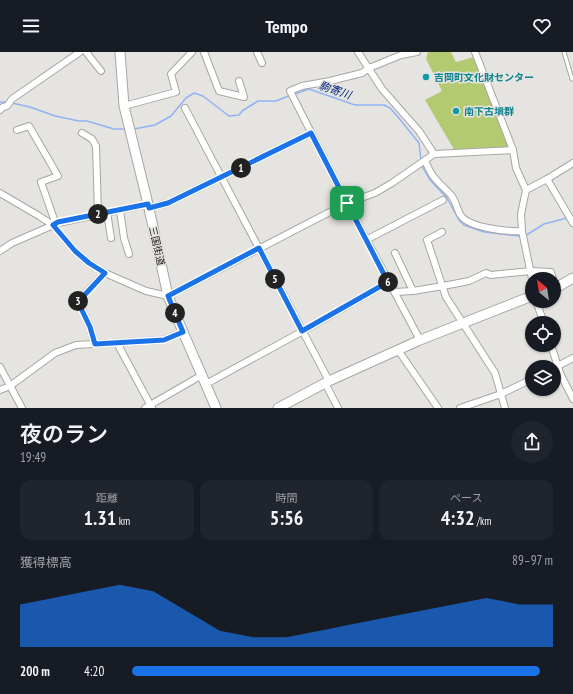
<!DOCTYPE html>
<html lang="ja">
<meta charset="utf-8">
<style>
body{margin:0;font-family:"PT Sans Narrow","Noto Sans JP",sans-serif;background:#20242c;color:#f1f3f6;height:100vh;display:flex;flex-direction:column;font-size:15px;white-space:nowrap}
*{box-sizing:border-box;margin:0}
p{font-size:13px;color:#9ea1a6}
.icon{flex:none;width:22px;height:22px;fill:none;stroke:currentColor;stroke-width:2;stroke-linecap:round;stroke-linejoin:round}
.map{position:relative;height:356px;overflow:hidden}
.drawer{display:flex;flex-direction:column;background:#171b24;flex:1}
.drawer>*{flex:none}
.needle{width:26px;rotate:330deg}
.tools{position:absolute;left:525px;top:220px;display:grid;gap:8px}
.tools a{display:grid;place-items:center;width:36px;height:36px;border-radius:50%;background:#171b24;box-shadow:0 1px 3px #0004;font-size:20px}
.pin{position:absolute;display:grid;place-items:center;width:34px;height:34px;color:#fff;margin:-17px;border-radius:8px;box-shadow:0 2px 6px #0006}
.km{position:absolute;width:20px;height:20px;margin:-10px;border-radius:50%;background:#222;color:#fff;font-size:11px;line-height:20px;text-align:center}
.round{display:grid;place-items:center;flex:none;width:42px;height:42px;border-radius:21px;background:#20242c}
.head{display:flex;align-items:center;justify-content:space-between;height:68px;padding:0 20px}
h1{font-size:22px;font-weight:600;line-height:30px}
.figures{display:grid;grid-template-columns:repeat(3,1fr);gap:6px;height:68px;padding:4px 20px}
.figures div{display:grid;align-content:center;border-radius:10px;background:#20242c;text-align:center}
.figures b{font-size:20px;font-weight:600}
.figures small{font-size:11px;font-weight:400}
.figures p{font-size:11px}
.chart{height:112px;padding:8px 20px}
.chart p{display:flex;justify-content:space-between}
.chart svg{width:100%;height:72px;margin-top:4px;fill:#1a73e8;opacity:.7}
ul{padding:0 20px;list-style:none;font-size:13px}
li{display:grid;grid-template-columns:64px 48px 1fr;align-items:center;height:30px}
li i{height:10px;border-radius:5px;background:#1a73e8}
header{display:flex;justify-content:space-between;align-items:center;height:52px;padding:0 20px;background:#171b24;font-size:18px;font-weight:600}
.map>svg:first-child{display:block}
.green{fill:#b3ca71}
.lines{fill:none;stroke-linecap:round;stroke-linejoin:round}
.stream{stroke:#90b3f3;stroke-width:1.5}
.lane-casing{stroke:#a7a6a3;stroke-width:5}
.street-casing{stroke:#a7a6a3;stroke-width:8}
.secondary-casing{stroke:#a7a6a3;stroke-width:11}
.lane{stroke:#fff;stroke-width:3}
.street{stroke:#fff;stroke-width:6}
.secondary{stroke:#fff;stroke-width:9}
.route-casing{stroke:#fff;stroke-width:8}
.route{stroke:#1a73e8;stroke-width:5}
.culture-dot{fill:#0f9aa8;stroke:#e6e4e1;stroke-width:1.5}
.labels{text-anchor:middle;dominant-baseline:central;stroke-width:3;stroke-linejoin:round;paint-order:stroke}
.culture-label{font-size:10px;font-weight:bold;fill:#0d838f;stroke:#e6e4e1;text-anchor:start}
.street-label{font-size:10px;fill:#1d1c1b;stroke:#e6e4e1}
.water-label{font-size:11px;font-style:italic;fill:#00277f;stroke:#e6e4e1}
</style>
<header><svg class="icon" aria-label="menu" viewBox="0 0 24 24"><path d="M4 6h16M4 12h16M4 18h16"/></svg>Tempo<svg class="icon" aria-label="heart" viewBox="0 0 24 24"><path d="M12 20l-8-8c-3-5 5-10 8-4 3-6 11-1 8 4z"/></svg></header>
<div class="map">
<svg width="573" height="356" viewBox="0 0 573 356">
<rect width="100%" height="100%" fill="#e6e4e1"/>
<!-- green -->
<path class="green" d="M428,0H451L456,10L474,5L509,96L455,99L425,48L442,39L426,7Z"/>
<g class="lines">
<!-- stream -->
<g class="stream">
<path d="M295,42L309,37L355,53H384L390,56L398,65L419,91L421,108"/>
<path d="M0,50H8"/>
<path d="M12,51L30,55L55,64L79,69H87L114,77H126"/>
<path d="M134,77L155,73L171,64L186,46L194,41L203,44L229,64L239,63L242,59L258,49H276L291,43"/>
<path d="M422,114L430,128L447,146L459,168L464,173L484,180L519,184H521"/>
<path d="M525,183L528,182L544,172L567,166"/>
</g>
<defs>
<path id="lane" d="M564,0L572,27H573"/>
<g id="street">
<path d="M86,0L101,19"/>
<path d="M204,0L219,39L244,45L239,29"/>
<path d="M257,0L262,11"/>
<path d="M358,0L382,37L419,79L434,102"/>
<path d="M417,0L401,3L369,16L362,21L330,29L302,34L290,39L347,151L420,288"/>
<path d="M475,0L513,98L516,116L526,138L521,162L522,179L532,227"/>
<path d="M124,54L176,40L171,22L192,0"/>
<path d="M185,56L329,329"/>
<path d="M0,58L3,55L7,54L12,47L80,0"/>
<path d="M17,78L29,74L58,124L41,130L55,170L53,173"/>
<path d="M82,81L92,87L96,94L98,162"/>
<path d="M425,109C428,114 430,121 434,125C439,132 446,137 451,143C457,150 457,160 462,165C472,176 508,180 522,179"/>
<path d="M547,127L573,171"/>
<path d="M526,138L547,127L573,111"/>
<path d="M0,141L39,164L53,173L75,199L89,211L105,221L146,239L168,244L347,151L375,141L392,131L434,102L513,98"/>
<path d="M149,156L168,151L311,81"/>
<path d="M120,158L124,186L129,202"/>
<path d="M107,160L111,186"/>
<path d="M442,180L427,188L446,245L495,321L505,356"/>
<path d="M366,188L443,148"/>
<path d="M0,199L12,191L58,171L148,152"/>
<path d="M395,201L413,239"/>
<path d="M395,240L413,239L443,234L469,229L486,221L491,223L531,219L551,220L553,227"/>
<path d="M536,249L544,271"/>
<path d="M117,291L152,356"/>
<path d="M95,292L90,275L78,249L105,221"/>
<path d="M551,293L560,321L573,347"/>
<path d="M398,298L438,356"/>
<path d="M0,315L22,356"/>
<path d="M554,316L573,306"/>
<path d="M325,331L338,356"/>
<path d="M206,332L303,279L388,230"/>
<path d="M0,338L10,334L55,301L76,293L163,288L183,280"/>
<path d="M145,356L202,323"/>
<path d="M460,356L501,342L532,327"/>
</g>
<g id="secondary">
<path d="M120,0L124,54L148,152L168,244L183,280L216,356"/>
<path d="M554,237L573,226"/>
<path d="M278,356L329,329L420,288L532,244"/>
</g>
</defs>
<!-- lane casing -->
<use href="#lane" class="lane-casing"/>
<!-- street casing -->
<use href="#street" class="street-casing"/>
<!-- secondary casing -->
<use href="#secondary" class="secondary-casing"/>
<!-- lane -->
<use href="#lane" class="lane"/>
<!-- street -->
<use href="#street" class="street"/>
<!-- secondary -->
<use href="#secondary" class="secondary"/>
</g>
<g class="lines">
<defs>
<path id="route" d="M311,81L347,151L388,230L302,279L259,196L168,244L183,280L164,288L95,292L90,275L78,250L105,221L89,211L75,199L53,173L58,170L148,152L149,156L168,151Z"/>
</defs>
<!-- route casing -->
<use href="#route" class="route-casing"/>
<!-- route -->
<use href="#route" class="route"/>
</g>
<!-- markers -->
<g class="culture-dot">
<circle cx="426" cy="25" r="4"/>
<circle cx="456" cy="59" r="4"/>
</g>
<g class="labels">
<!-- culture labels -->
<g class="culture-label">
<text x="434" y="25">吉岡町文化財センター</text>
<text x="464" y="59">南下古墳群</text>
</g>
<!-- street labels -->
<g class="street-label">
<text transform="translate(157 194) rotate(77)">三国街道</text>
</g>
<!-- water labels -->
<g class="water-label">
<text transform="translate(335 38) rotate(19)">駒寄川</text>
</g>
</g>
</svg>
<div class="tools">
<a><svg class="needle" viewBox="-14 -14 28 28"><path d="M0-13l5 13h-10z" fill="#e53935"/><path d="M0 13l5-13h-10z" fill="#9ea1a6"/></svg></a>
<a><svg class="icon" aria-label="locate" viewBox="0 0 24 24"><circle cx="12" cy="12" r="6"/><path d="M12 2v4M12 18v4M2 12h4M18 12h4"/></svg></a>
<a><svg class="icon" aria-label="layers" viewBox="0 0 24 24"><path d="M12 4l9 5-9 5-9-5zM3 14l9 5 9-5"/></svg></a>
</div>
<div class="pin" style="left:347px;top:151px;background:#1e9e55"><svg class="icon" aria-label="arrive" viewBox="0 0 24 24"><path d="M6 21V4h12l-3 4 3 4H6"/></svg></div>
<b class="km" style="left:241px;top:116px">1</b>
<b class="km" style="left:98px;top:162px">2</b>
<b class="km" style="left:78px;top:249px">3</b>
<b class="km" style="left:175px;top:261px">4</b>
<b class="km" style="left:275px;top:227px">5</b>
<b class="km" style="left:388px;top:230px">6</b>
</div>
<section class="drawer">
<div class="head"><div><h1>夜のラン</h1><p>19:49</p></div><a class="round"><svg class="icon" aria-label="share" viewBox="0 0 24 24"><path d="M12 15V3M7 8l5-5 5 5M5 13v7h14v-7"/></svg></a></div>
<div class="figures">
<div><p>距離</p><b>1.31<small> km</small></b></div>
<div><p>時間</p><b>5:56</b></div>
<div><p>ペース</p><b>4:32<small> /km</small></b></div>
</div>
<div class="chart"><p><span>獲得標高</span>89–97 m</p>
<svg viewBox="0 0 160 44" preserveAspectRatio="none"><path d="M0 44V18L10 14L20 10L30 6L40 10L50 22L60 34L70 38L80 38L90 34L100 30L110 26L120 22L130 18L140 14L150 18L160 18V44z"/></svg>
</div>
<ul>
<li><b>200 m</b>4:20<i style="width:97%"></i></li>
</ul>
</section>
